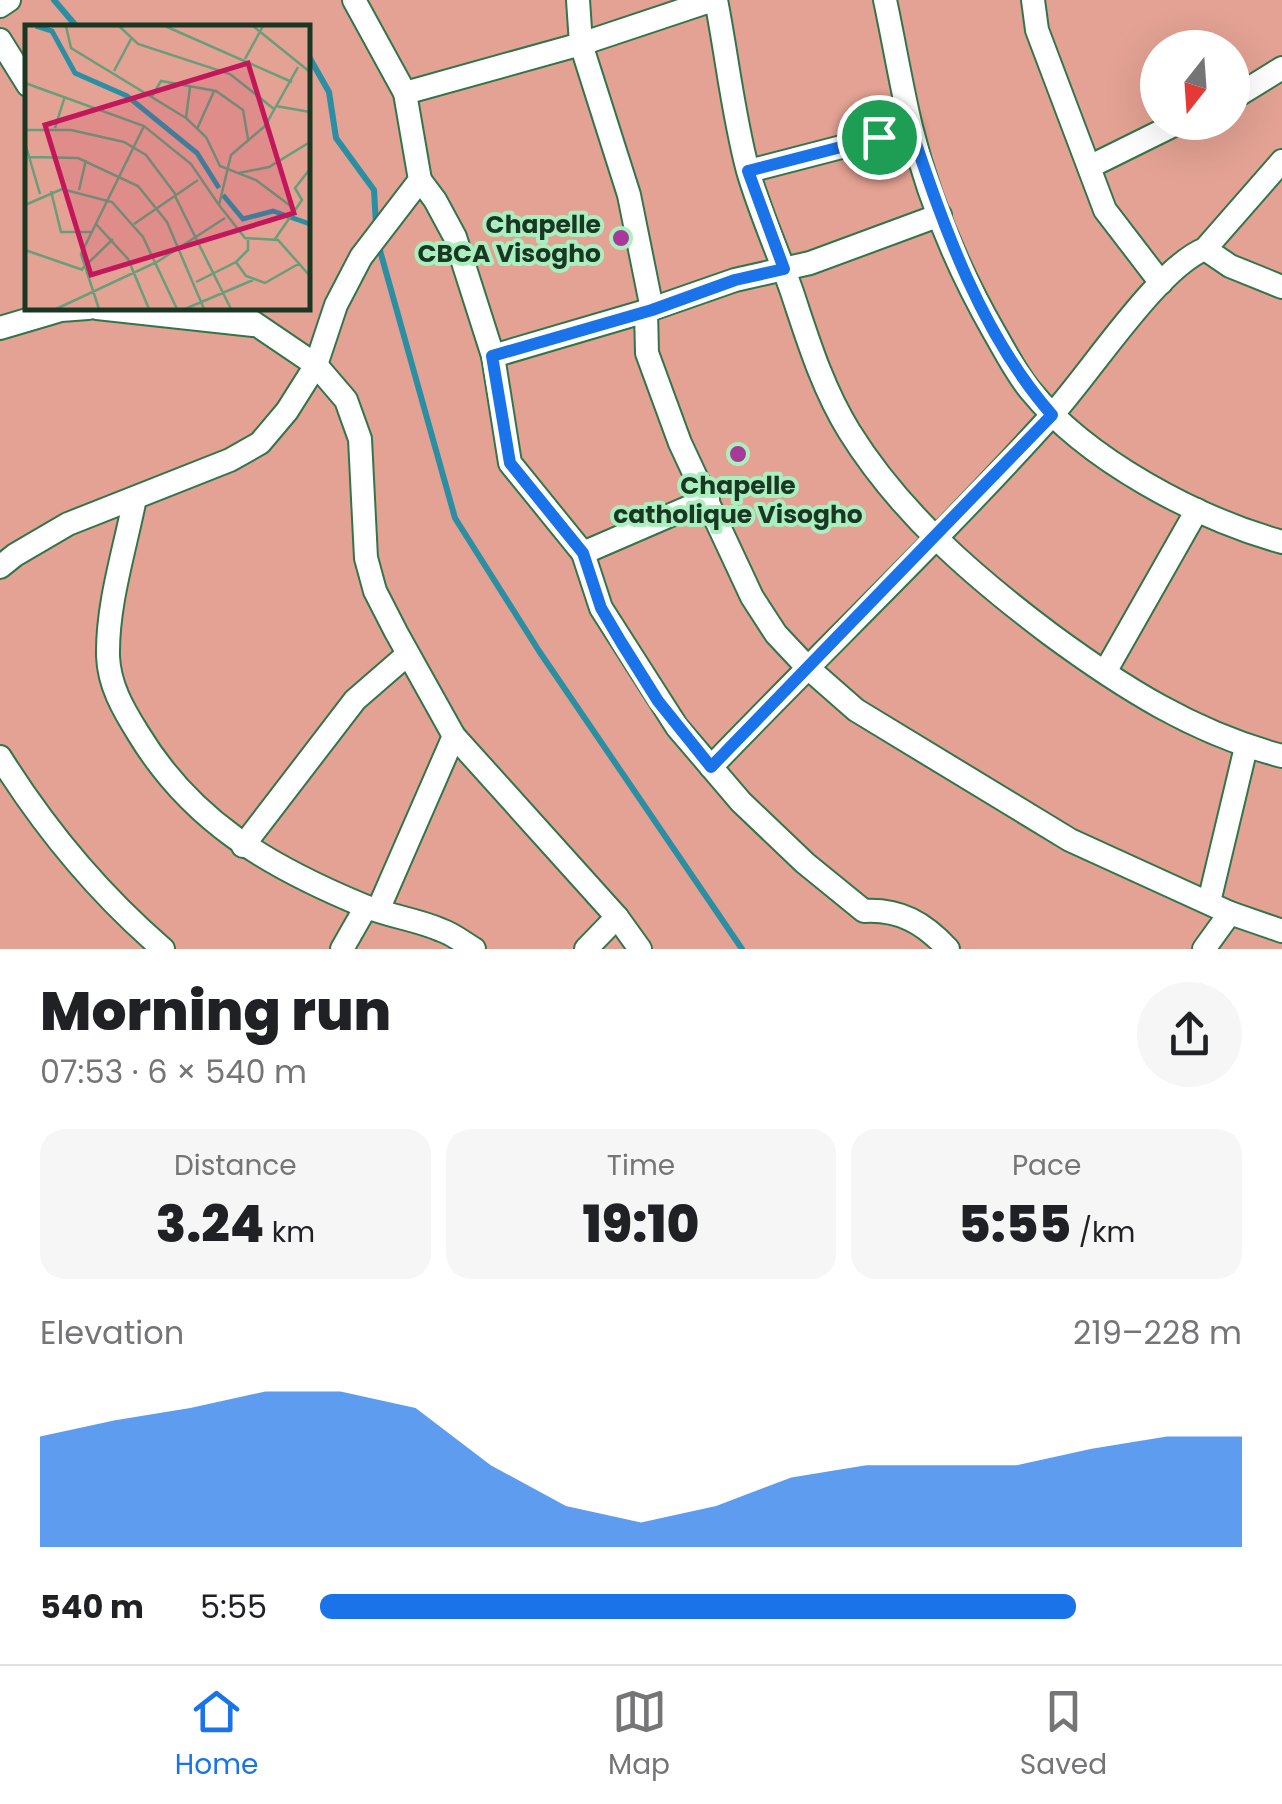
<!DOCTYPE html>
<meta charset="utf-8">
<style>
body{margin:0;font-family:Poppins,sans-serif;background:#f6f6f6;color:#202124;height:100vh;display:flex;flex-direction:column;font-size:38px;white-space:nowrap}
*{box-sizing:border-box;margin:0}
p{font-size:32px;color:#757577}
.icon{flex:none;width:55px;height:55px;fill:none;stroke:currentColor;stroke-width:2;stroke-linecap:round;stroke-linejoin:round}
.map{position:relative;height:949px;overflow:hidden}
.panel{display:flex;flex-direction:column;background:#fff;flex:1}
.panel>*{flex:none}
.needle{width:65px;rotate:197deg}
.fabs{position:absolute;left:1140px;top:30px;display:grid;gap:20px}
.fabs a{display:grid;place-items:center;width:110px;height:110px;border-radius:50%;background:#fff;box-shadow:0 10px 40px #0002;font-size:50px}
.pin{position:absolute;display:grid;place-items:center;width:85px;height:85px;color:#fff;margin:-42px;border:5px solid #fff;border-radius:50%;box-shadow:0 2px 10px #0007}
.round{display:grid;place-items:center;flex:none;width:105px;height:105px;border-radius:52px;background:#f6f6f6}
.summary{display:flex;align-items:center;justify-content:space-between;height:170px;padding:0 40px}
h1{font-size:55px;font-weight:800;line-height:75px}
.metrics{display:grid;grid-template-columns:repeat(3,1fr);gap:15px;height:170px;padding:10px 40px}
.metrics div{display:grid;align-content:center;border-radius:25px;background:#f6f6f6;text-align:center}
.metrics b{font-size:50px;font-weight:800}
.metrics small{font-size:28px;font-weight:400}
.metrics p{font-size:28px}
.chart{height:280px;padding:20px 40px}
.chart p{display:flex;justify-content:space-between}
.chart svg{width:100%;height:180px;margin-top:10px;fill:#1a73e8;opacity:.7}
ul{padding:0 40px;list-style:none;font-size:32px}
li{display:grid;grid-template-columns:160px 120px 1fr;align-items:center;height:75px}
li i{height:25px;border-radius:12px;background:#1a73e8}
.dock{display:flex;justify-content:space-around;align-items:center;height:140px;border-top:2px solid #e0e0e0;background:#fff;font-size:28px;color:#757577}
.dock a{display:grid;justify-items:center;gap:5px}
.dock .active{color:#1a73e8}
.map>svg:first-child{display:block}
.green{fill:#e3a293;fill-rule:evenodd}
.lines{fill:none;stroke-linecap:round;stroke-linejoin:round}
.stream{stroke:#2a8fa3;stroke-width:6}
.minor-casing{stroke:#31764b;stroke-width:26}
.minor{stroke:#fff;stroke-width:22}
.route-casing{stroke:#fff;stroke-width:20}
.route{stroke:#1a73e8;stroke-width:12}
.poi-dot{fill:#a73998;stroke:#a9f0be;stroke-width:4}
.labels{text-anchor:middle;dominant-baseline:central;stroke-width:8;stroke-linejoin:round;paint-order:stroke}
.poi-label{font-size:25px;font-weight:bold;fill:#1a3724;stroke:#a9f0be;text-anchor:end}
.inset-river{fill:none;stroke:#2a8fa3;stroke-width:5}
.inset-road{fill:none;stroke:#689e79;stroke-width:2.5}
.view{fill:#c2185b;fill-opacity:0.15;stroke:#c2185b;stroke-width:5}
.inset-edge{fill:none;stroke:#1a3724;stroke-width:5}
</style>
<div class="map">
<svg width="1282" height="949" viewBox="0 0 1282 949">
<rect width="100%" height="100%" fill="#9ce2b1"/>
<!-- green -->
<path class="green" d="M0,0H1282V949H0ZM28,28H308V308H28ZM1158,48H1232V122H1158Z"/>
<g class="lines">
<!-- stream -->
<g class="stream">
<path d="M54,0L78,28"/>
<path d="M308,55L329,92L336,138L374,190L376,225"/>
<path d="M379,247L455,518L539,651L742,949"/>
</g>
<defs>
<g id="minor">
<path d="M578,0L581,44L629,195L652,309"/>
<path d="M716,0C727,56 733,115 748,171C760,212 778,252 792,292C808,340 822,387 849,431C900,513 973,576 1050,634C1122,687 1194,733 1282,756"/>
<path d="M885,0C894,42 901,85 911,127C928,197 958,269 994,332C1005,351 1016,373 1030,390C1087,460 1196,518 1282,542"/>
<path d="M1033,0L1037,30L1105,210L1161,283"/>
<path d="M0,6L9,0"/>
<path d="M0,40L28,85"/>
<path d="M405,93L581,44L713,0"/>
<path d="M1232,99L1282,68"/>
<path d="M1089,167L1180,122"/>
<path d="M749,171L911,129"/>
<path d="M420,180L435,200L455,237L493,356L510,463L583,553L601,608L677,727L741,802L805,863L864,911C900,909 924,923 948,949"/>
<path d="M1205,249L1230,266L1282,287"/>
<path d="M97,308L253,325"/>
<path d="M232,308L316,365L346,400L360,439L366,558L375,591L396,632L454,736L617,917L640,949"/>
<path d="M646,311L647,353L680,443L752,597L776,634L807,667L856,710L1070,840L1230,913L1282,931"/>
<path d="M0,328L61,310L88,308"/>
<path d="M493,356L646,311L735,280L810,263L940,215"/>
<path d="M135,498C125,549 107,604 108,656C109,685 123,709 138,733C191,821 268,866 362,905C387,916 416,919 441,930C453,934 464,943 474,949"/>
<path d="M583,553L708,499"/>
<path d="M0,567L15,555L68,524L230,460L260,443L287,411L316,365L336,305L361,257L420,180L405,93L354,0"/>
<path d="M1105,672L1197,510"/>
<path d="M0,757C45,829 98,893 163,949"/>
<path d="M711,767C823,650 942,537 1051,416C1089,375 1157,268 1205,249L1282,161"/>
<path d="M243,846L355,700L408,654"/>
<path d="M1209,902L1246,747"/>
<path d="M378,910L454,736"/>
<path d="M342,949L366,907"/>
<path d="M586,949L617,917"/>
<path d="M1204,949L1230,913"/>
</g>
</defs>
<!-- minor casing -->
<use href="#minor" class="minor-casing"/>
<!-- minor -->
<use href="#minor" class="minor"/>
</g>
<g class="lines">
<defs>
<path id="route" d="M911,129C945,230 981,334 1052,415L711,767L658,701L621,642L601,608L583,553L510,463L492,356L652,310L735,280L784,269L748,171Z"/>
</defs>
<!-- route casing -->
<use href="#route" class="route-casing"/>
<!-- route -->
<use href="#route" class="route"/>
</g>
<!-- markers -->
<g class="poi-dot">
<circle cx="621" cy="238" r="10"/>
<circle cx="738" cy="454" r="10"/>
</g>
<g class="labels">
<!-- poi labels -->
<g class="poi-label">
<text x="601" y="224">Chapelle<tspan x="601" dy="29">CBCA Visogho</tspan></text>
<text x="738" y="485" text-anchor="middle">Chapelle<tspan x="738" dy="29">catholique Visogho</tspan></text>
</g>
</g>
<!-- overview -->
<g transform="translate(25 25)">
<rect width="285" height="285" fill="#9ce2b1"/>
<path d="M0,1H285V284H0Z" fill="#e3a293"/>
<path class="inset-river" d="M11,1L27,6L50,48L102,71L172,128L194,163M198,170L218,194L248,186L285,199"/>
<path class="inset-road" d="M41,1L46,23L161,93L181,112L195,141L231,155L271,185M94,1L113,19L205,49L249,84M140,1L267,57M228,1L285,47M220,34L238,1M273,42L240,101L206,130L194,180L220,213L253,215L285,251M89,46L106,14M0,58L119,101L166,139L194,180M126,73L136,56L191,66L218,85L223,114M251,81L285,87M161,93L165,62M30,103L40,71M172,104L189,66M0,105H46L99,117L121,130L151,170M0,118L15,169M4,132L53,133L113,161L142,197L179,284M214,148L244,142L285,117M54,165L61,135M26,166L36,207H66M150,171L206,284M0,180L37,164L87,177L118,212L152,284M71,199L103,234L124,284M109,199L173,155M250,214L277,175L270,163L285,144M0,225L58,245M211,237L221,251L240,258L275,238M57,244L88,214M171,257L211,237L223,225V215M31,284L132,237L200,193M74,284L56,229L119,101M160,284L228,255"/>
<path class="view" d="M223,38L269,188L66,250L20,100Z"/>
<rect width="285" height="285" class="inset-edge"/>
</g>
</svg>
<div class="fabs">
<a><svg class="needle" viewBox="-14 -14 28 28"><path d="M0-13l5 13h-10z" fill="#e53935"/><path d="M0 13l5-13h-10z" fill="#757577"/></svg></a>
</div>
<div class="pin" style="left:879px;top:137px;background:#1e9e55"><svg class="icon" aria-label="arrive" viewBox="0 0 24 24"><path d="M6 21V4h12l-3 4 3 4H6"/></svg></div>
</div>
<section class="panel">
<div class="summary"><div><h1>Morning run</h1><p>07:53 · 6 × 540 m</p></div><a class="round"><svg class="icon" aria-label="share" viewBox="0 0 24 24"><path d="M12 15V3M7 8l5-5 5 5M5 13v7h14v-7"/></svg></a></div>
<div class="metrics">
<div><p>Distance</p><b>3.24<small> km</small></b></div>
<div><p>Time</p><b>19:10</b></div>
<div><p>Pace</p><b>5:55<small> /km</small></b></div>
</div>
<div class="chart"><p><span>Elevation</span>219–228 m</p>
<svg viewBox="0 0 160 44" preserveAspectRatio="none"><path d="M0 44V17L10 13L20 10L30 6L40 6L50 10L60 24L70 34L80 38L90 34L100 27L110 24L120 24L130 24L140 20L150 17L160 17V44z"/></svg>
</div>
<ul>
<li><b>540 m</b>5:55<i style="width:82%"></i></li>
</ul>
</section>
<nav class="dock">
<a class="active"><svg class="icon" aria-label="home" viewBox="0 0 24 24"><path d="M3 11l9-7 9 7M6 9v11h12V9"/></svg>Home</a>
<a><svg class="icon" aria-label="map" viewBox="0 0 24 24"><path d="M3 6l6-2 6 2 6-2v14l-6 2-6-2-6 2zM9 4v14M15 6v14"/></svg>Map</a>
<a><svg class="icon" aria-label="saved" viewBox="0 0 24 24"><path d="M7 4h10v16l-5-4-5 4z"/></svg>Saved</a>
</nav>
